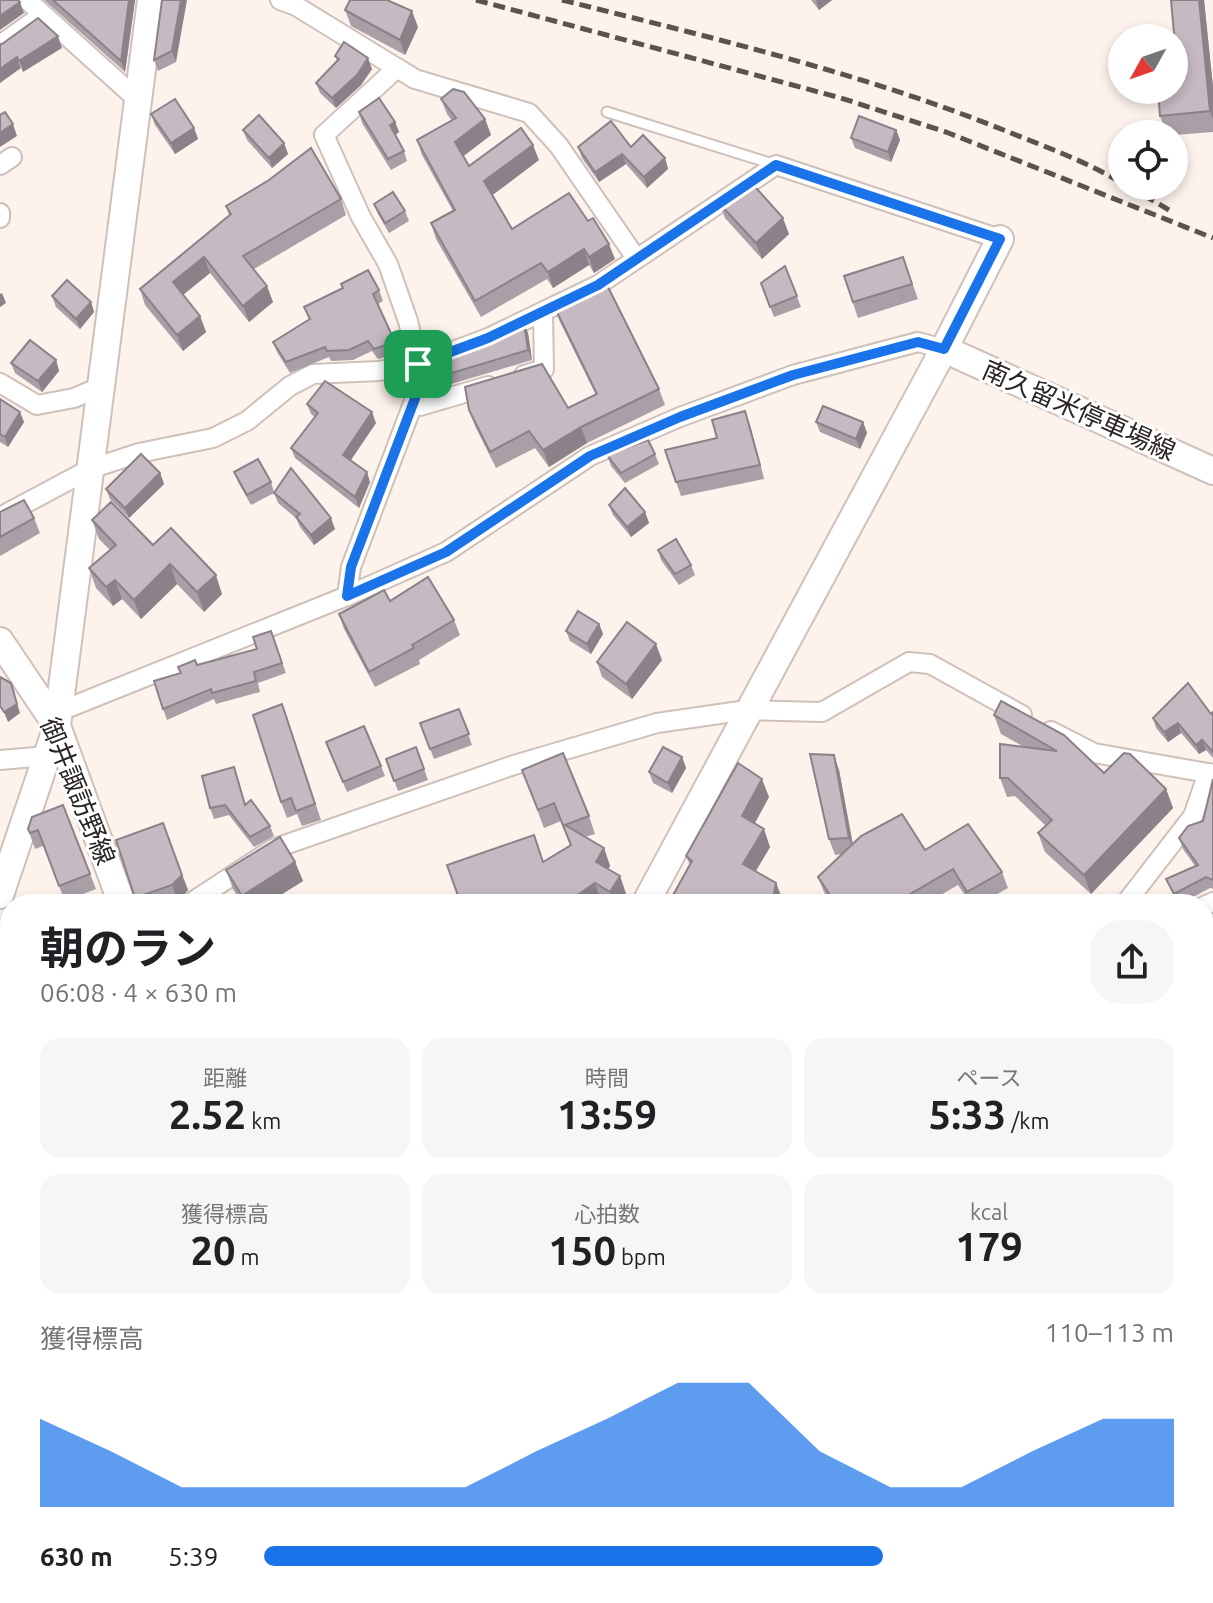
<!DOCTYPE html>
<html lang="ja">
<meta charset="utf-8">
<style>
body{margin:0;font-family:Ubuntu,"Noto Sans JP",sans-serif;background:#f6f6f6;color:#202124;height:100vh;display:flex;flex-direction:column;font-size:30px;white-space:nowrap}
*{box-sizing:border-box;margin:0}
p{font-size:26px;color:#757577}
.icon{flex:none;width:44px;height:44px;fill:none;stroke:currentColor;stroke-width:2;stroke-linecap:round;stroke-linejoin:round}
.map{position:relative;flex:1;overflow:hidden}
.panel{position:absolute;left:0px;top:894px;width:1214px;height:710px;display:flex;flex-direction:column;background:#fff;border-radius:32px 32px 0 0;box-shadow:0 4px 12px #0003}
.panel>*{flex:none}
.needle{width:52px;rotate:230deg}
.fabs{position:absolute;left:1108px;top:24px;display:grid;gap:16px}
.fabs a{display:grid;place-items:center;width:80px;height:80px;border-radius:50%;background:#fff;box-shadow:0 4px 12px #0003;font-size:40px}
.pin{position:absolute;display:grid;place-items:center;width:68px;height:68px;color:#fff;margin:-34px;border-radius:16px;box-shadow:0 4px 12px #0006}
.round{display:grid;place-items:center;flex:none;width:84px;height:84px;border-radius:32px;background:#f6f6f6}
.overview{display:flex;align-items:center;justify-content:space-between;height:136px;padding:0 40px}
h1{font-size:44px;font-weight:700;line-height:60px}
.metrics{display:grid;grid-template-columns:repeat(3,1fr);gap:12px;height:136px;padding:8px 40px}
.metrics div{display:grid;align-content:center;border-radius:20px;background:#f6f6f6;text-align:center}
.metrics b{font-size:40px;font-weight:700}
.metrics small{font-size:22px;font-weight:400}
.metrics p{font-size:22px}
.chart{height:224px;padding:16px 40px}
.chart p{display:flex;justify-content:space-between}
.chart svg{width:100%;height:144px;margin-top:8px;fill:#1a73e8;opacity:.7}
ul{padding:0 40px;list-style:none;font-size:26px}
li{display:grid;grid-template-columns:128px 96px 1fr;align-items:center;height:60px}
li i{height:20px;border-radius:10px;background:#1a73e8}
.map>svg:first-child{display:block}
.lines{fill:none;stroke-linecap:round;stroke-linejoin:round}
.canal{stroke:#7cd1dc;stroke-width:18}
.lane-casing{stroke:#cfc1ba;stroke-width:13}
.street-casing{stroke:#cfc1ba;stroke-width:22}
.secondary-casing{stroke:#cfc1ba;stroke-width:30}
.lane{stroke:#fff;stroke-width:9}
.street{stroke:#fff;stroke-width:18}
.secondary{stroke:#fff;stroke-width:26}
.rail{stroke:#5a5451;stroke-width:5;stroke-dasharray:12 6;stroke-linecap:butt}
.wall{fill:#a99fa7}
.shaded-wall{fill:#8a8288}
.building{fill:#c5b9c2;stroke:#8a8288;stroke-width:2}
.route-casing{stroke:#fff;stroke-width:16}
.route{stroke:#1a73e8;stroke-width:10}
.labels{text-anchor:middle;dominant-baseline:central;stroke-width:6;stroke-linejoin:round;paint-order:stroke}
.street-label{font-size:26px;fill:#2b2624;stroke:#fff}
</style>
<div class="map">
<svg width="1213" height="1603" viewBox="0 0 1213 1603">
<rect width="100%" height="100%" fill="#fdf2ec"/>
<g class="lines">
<!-- canal -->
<path class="canal" d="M598,1594L599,1603"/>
<defs>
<path id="lane" d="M607,112L776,165"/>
<g id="street">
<path d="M27,0L137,99"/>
<path d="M280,0L296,6L397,68"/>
<path d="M0,45L42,15"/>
<path d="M0,165L12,157"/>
<path d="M0,213V218"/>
<path d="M524,375L544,369L543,313"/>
<path d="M0,383L37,405L74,398L100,387"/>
<path d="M413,405L420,406L488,386"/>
<path d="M0,517L90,469L139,453L213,438L247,421L290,386L313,374L379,371L418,364L488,338L598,285L776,165L1000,239"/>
<path d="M347,596L351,567L419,388L418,364L408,321L388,264L361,217L324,135L397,68L415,79L529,113L559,146L636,258"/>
<path d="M58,712L347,596L446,552L590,456L680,417L793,375L918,342L944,349"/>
<path d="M1051,731L1094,753L1213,774"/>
<path d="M0,760L47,756"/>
<path d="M189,904L273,849L514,765L657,723L747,710L822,712L909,662L930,664L1022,715"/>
<path d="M1125,904L1193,816L1208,773"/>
<path d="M1204,906L1213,902"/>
<path d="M0,1038L10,1030"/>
<path d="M1204,1064L1213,1081L1204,1086"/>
<path d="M0,1314L10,1330"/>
<path d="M1204,1477L1213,1462"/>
<path d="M671,1594L675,1603"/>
<path d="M742,1594H774L779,1603"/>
<path d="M838,1594L843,1603"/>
<path d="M1024,1594L1025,1603"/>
<path d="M705,1603L719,1594"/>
<path d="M857,1603L865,1594"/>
<path d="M1154,1603L1155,1594"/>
</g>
<g id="secondary">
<path d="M944,349L1213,471"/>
<path d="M0,641L57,726L122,904"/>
<path d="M0,895L57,726L151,0"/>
<path d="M645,904L944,349L1000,239"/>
<path d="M398,1594L402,1603"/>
<path d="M275,1603L279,1594"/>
</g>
</defs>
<!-- lane casing -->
<use href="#lane" class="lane-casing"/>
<!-- street casing -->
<use href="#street" class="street-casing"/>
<!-- secondary casing -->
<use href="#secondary" class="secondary-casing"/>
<!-- lane -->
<use href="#lane" class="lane"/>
<!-- street -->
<use href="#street" class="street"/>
<!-- secondary -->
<use href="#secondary" class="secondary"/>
<!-- rail -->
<g class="rail">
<path d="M476,0L841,98L946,132L1213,238"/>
<path d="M562,0C713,38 866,74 1011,133C1049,148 1087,162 1122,183"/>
<path d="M1128,186L1169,210"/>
</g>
</g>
<!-- wall -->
<g class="wall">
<path d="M44,0H135L125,72Z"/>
<path d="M162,0L176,62L158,71L154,60Z"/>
<path d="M811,0H832L819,10Z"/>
<path d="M1171,0H1204L1213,87V132L1174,135V134H1167L1160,116L1177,67Z"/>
<path d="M345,10L418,27L405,55L351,26Z"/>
<path d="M335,56L372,69L361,85L336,108L320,93L316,83L337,61Z"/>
<path d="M441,99L485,119L491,135L463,156L469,166L539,160L492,195L512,229L615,259L594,273L589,265L553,288L547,279L481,317L436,239L431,223L453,211L422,155L417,140L452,121L447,114Z"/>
<path d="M359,112L395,122L399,132L395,135L404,151L407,161L391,170L362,123Z"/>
<path d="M151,114L194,128L198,139L175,154L155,125Z"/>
<path d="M243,130L284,143L288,154L272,168L247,140Z"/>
<path d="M896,130L900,140L891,162L855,148L851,138Z"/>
<path d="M578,147H631L665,158L668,169L647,188L626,164L599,182L582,158Z"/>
<path d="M341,199L346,215L254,269L273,302L249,322L210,273L183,295L200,316L206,332L183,351L145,305L140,289L229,215L226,206Z"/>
<path d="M719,203L789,234L762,259L725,218Z"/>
<path d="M374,204L405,211L409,221L389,233L378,214Z"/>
<path d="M903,257L918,299L858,318L844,276Z"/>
<path d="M785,266L801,307L774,317L761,283Z"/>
<path d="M379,290L383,301L378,304L399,353L378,359L372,351L353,360L331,361L329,357L290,373L277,352L273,342L309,319L304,307Z"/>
<path d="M52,296L91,302L94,312L80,329L56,307Z"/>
<path d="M554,306L659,389L665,405L587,443L549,467L535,448L496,468L475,426L469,410L568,408L596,395L560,322Z"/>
<path d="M528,333L532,360L438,388L429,361Z"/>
<path d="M56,360L59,371L42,392L15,373L11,363Z"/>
<path d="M0,399L24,422L8,447L0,442Z"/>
<path d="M307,404L376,423L350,460L370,482L359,508L295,458L291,448L315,417L311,414Z"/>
<path d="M816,422H863L867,433L860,449L820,432Z"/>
<path d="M750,425L764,479L681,496L665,450L717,438Z"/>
<path d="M655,454L659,464L625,483L611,466L607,455Z"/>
<path d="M234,472L271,482L274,492L335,529L314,545L300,527L296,518L278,503L274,493L251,505L238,482Z"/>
<path d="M160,473L164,484L129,518L110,499L106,489Z"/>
<path d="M609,505L645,512L649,523L631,537L613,515Z"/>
<path d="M0,512L34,518L40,533L0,556Z"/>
<path d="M92,520L153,545L222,594L204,612L177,584L141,619L122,599L113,606L96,588L89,568L110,550L99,539Z"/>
<path d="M658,550L691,565L695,575L679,585L661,560Z"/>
<path d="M390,601L454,620L460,635L419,660L420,664L375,687L344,629L339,614Z"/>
<path d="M599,624L603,634L591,654L570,641L566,631Z"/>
<path d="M271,631L286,673L258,683L260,692L216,704L214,699L167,720L163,709L181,673L197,665L257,649Z"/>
<path d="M662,660L632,699L602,677L597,662Z"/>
<path d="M282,704L321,820L302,826L297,814L287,818L281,802Z"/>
<path d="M459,709L472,745L434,759L420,723Z"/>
<path d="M1213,712V758L1206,750L1199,754L1181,733L1168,742L1156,728L1153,718L1211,714Z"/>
<path d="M994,715L1104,773L1166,789L1173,808L1091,894L1045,852L1038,833L1046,826L1015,796L1007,797L1000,778L1024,747L1001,734Z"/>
<path d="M416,747L428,780L398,791L386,759Z"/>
<path d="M330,752L381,766L385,776L347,792Z"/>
<path d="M682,757L686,768L672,793L653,783L649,772Z"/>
<path d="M522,770L589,816L595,834L585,837L604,848L610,866L608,869L620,876L626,894L620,904H607L601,901L596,904H461L543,862L570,845L561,821L544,828Z"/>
<path d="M839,770L853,844L925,850L1002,872L1008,888L979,904H971L958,885L925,904H832L824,892L818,877L842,854L835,855L829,839Z"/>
<path d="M238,778L245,804L270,826L274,836L254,847L229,815L214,819L210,808Z"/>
<path d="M1213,779V889L1210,888L1180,904H1178L1166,879L1195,866L1183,849L1179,838L1203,821Z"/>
<path d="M769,797L754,823L770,847L756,871L776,883L783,901L782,904H674L672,897L690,865L686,856Z"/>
<path d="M63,805L96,889L65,901L43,846L35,849L28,829Z"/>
<path d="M163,823L188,890L178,901L168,904H137L116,840Z"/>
<path d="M295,862L303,881L266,904H242L233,889L226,870Z"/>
<path d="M10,924V951L4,943L0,933Z"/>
<path d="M1213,983V1058L1210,1054L1204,1053V988Z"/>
<path d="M1213,1081V1130L1204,1135V1086Z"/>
<path d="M0,1221L10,1228V1267L0,1272Z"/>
<path d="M0,1332L10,1345V1428L0,1416Z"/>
<path d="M1204,1373L1213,1382V1432L1204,1423Z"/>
<path d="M10,1457V1563L6,1566L5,1486L0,1477V1463Z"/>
<path d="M1213,1471V1502L1208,1496L1204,1486V1479Z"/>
<path d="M1204,1524L1213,1540V1575L1206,1579L1204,1575Z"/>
<path d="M22,1594H228L216,1603H143L141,1599L133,1603H26Z"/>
<path d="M603,1594H642L644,1603H605Z"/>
<path d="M805,1594H827L831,1603H809Z"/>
<path d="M1074,1594H1115L1117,1600H1101Z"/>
</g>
<!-- shaded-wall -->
<g class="shaded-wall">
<path d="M129,0H135L125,72L121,61Z"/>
<path d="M181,0H187L176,62L172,51Z"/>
<path d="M816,0H832L819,10Z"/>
<path d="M1199,0H1204L1213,87V119L1210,111Z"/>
<path d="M20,2L24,13L0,30V16Z"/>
<path d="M412,11L418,27L405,55L400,40Z"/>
<path d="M58,36L62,48L23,72L19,61Z"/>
<path d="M17,57L21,68L0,83V69Z"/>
<path d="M368,58L372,69L361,85L336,108L332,98Z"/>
<path d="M485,119L491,135L461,158L455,142Z"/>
<path d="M395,122L399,132L394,136L390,125Z"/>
<path d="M13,124L17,136L0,147V133Z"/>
<path d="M194,128L198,139L175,154L171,143Z"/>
<path d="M896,130L900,140L891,162L888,152Z"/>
<path d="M284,143L288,154L272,168L269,158Z"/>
<path d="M533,145L539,160L490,197L484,181Z"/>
<path d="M622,154L626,164L599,182L595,172Z"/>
<path d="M665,158L668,169L647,188L644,177Z"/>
<path d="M783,218L789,234L762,259L756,243Z"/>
<path d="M609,244L615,259L594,273L589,257Z"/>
<path d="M584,249L589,265L553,288L548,272Z"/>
<path d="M204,257L210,273L179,298L173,282Z"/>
<path d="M267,286L273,302L249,322L243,306Z"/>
<path d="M2,293L6,303L0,307V294Z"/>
<path d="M91,302L94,312L80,329L76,319Z"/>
<path d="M200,316L206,332L183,351L177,335Z"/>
<path d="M524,323L528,333L532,360L528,350Z"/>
<path d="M56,360L59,371L42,392L38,381Z"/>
<path d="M745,411L750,425L764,479L760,465Z"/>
<path d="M20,412L24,422L8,447L5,437Z"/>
<path d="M372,412L376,423L347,466L343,455Z"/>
<path d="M863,422L867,433L860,449L856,439Z"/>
<path d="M581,427L587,443L549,467L543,450Z"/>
<path d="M367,472L370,482L359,508L355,497Z"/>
<path d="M160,473L164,484L129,518L125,508Z"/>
<path d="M645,512L649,523L631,537L627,527Z"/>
<path d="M331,518L335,529L314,545L311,535Z"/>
<path d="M170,564L177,584L141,619L134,600Z"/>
<path d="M216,575L222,594L204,612L197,592Z"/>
<path d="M115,580L122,599L113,606L106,587Z"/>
<path d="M599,624L603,634L591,654L587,644Z"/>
<path d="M656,644L662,660L632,699L626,684Z"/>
<path d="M11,683L20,713L8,722L4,712Z"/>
<path d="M1178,723L1181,733L1168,742L1164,732Z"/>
<path d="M1202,740L1206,750L1199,754L1196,745Z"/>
<path d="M834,755L839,770L854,853L849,838Z"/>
<path d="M682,757L686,768L672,793L668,783Z"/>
<path d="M762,779L769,797L749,834L742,816Z"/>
<path d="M1166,789L1173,808L1091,894L1084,875Z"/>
<path d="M764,829L770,847L749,882L743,864Z"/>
<path d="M604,848L610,866L602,879L596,862Z"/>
<path d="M295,862L303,881L266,904H248L245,894Z"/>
<path d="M182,875L188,890L178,901L172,885Z"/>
<path d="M620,876L626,894L620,904H614L610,892Z"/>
<path d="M595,883L601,901L596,904H574L572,899Z"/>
<path d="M776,883L783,901L782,904H772Z"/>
<path d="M1212,946L1213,958L1204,964V951Z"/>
<path d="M8,998L10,1008L0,1019V1006Z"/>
<path d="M10,1131V1144L5,1148L1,1137Z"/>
<path d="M10,1542V1563L0,1571V1551Z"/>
<path d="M197,1594H228L216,1603H186Z"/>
<path d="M500,1594H518L508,1603H490Z"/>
</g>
<!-- building -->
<g class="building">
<path d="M0,0H18L20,2L0,16Z"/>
<path d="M53,0H129L121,61Z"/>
<path d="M162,0H181L172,51L154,60Z"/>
<path d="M350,0H387L412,11L400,40L345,10Z"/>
<path d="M1171,0H1199L1210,111L1160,116L1158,90H1174V68L1177,67Z"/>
<path d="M38,18L58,36L19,61L17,57L0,69V44H2Z"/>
<path d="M344,42L368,58L357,75L332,98L316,83L339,59L335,56Z"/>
<path d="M453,89L464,92L485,119L455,142L469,166L521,128L533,145L484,181L512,229L569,193L588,221L593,218L609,244L589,257L584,249L548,272L541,263L475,301L431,223L455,210L417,140L456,118L441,99Z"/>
<path d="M379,98L395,122L390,125L404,151L388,159L359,112Z"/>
<path d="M175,99L194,128L171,143L151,114Z"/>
<path d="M5,112L13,124L0,133V115Z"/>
<path d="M259,115L284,143L269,158L243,130Z"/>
<path d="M859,116L896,130L888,152L851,138Z"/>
<path d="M611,121L631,147L643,135L665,158L644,177L622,154L595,172L578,147Z"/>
<path d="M311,148L341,199L243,256L267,286L243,306L204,257L173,282L200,316L177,335L140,289L231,214L226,206L269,180Z"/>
<path d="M748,179L783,218L756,243L719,203Z"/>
<path d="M393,192L405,211L385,223L374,204Z"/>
<path d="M903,257L912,284L853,302L844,276Z"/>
<path d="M785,266L797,296L770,307L761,283Z"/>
<path d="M368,270L379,290L373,294L395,342L374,349L368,341L349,350L327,351L325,347L286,362L273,342L310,319L304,307L343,288L341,284Z"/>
<path d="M67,280L91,302L76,319L52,296Z"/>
<path d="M605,281L659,389L581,427L543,450L529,431L490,452L469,410L465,387L542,364L568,408L597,394L554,306Z"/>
<path d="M524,323L528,350L435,378L429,361Z"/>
<path d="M30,340L56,360L38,381L11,363Z"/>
<path d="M325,381L372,412L343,455L367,472L355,497L291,448L318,413L307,404Z"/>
<path d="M0,399L20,412L5,437L0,434Z"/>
<path d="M823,406L863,422L856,439L816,422Z"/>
<path d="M745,411L760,465L676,482L665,450L717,438L712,420Z"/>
<path d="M648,440L655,454L621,473L607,455Z"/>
<path d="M141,454L160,473L125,508L106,489Z"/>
<path d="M258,459L271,482L247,495L234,472Z"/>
<path d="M291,468L331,518L311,535L296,517L300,514L274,493Z"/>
<path d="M625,488L645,512L627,527L609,505Z"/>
<path d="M24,500L34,518L0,537V512Z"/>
<path d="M111,502L153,545L171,528L216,575L197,592L170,564L134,600L115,580L106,587L89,568L116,545L92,520Z"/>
<path d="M676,539L691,565L675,574L658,550Z"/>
<path d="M428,577L454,620L412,645L414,648L369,672L339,614L384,590L390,601Z"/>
<path d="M578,611L599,624L587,644L566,631Z"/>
<path d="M627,622L656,644L626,684L597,662Z"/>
<path d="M271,631L282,663L254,672L256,681L212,693L211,689L163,709L154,681L181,673L178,667L195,660L197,665L257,649L253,637Z"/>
<path d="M0,677L11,683L17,704L4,712L0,706Z"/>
<path d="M1188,683L1211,714L1213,712V752L1202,740L1196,745L1178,723L1164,732L1153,718Z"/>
<path d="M1001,701L1064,735L1104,773L1124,753L1130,754L1166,789L1084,875L1038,833L1052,820L1008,778H1000V744L1057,751L994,715Z"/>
<path d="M282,704L315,804L296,811L291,798L281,802L253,715Z"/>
<path d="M459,709L469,734L430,749L420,723Z"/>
<path d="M364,726L381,766L343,782L326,742Z"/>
<path d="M416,747L424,769L394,781L386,759Z"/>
<path d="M663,747L682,757L668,783L649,772Z"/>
<path d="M563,753L589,816L565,825L604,848L596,862L620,876L610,892L595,883L572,899L570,896L545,904H461L447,865L534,835L543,862L571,845L554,803L538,810L522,770Z"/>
<path d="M810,754L834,755L849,838L829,839Z"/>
<path d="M738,763L762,779L742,816L764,829L743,864L776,883L772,904H684L672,897L692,861L686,856Z"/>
<path d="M234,767L245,805L251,800L270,826L250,837L225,805L210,808L202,776Z"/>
<path d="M1213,779V880L1206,877L1174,894L1166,879L1198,865L1179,838L1188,826L1203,821Z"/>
<path d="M63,805L90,874L59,886L38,830L30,833L28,829L32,817Z"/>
<path d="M902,814L925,850L968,824L1002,872L967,892L953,869L893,904H836L818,877L861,836Z"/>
<path d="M163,823L182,875L172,885L135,898L116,840Z"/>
<path d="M280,837L295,862L245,894L264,904H247L226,870Z"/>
<path d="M1213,917V947L1212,946L1204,951V927L1209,923L1207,920Z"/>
<path d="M10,924V945L0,933Z"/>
<path d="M1213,983V1052L1206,1043H1204V988Z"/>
<path d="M0,990L8,998L0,1006Z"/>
<path d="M1213,1081V1116L1204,1121V1086Z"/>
<path d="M0,1092L10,1106V1131L1,1137L0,1136Z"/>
<path d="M10,1148V1183L0,1159V1153Z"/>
<path d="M6,1219L10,1228V1255L0,1260V1221Z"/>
<path d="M10,1284V1295L5,1287Z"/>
<path d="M0,1332L10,1345V1420L0,1408Z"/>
<path d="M1204,1373L1213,1382V1426L1204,1417Z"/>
<path d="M10,1457V1542L0,1551V1488L9,1485L0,1472V1463Z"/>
<path d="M1213,1471V1492L1204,1483V1479Z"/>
<path d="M1204,1524L1213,1540V1562L1204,1568Z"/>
<path d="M26,1594H108L92,1603H33Z"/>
<path d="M142,1594H197L186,1603H150L146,1601Z"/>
<path d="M417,1594H500L490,1603H477L476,1601L473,1603H424Z"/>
<path d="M535,1594H573L577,1603H518Z"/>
<path d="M603,1594H622L611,1597L617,1603H605Z"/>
<path d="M719,1594H737L746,1596L750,1603H701Z"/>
<path d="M806,1594H827L829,1598L818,1603H811Z"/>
<path d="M896,1594H917L920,1603H894L891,1596Z"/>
<path d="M953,1594H981L985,1603H956Z"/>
<path d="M1115,1594L1117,1600L1123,1603H1094Z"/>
<path d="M1213,1596V1603H1211L1209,1597Z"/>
</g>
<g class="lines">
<defs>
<path id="route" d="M776,165L1000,239L944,349L918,342L793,375L680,417L590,456L446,552L347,596L351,567L419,388L418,364L488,338L598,285Z"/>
</defs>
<!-- route casing -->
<use href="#route" class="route-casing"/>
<!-- route -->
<use href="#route" class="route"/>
</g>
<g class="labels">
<!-- street labels -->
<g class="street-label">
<text transform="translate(1079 410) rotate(24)">南久留米停車場線</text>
<text transform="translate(78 791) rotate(68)">御井諏訪野線</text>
</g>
</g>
</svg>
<div class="fabs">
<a><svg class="needle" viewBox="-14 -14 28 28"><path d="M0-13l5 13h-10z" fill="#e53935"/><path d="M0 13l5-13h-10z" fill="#757577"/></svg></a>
<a><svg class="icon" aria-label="locate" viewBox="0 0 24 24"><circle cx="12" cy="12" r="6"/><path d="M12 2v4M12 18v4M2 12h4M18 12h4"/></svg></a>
</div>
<div class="pin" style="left:418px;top:364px;background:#1e9e55"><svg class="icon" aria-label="arrive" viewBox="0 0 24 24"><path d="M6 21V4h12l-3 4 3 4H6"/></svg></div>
<section class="panel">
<div class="overview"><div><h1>朝のラン</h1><p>06:08 · 4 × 630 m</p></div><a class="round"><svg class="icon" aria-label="share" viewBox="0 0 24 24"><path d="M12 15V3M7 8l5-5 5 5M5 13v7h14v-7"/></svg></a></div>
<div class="metrics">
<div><p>距離</p><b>2.52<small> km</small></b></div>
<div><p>時間</p><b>13:59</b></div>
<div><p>ペース</p><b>5:33<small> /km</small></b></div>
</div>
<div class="metrics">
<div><p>獲得標高</p><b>20<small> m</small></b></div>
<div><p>心拍数</p><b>150<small> bpm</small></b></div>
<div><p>kcal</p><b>179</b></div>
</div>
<div class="chart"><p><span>獲得標高</span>110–113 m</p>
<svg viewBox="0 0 160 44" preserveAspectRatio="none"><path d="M0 44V17L10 27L20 38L30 38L40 38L50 38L60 38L70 27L80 17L90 6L100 6L110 27L120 38L130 38L140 27L150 17L160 17V44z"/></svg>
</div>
<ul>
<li><b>630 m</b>5:39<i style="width:68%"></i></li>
</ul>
</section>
</div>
